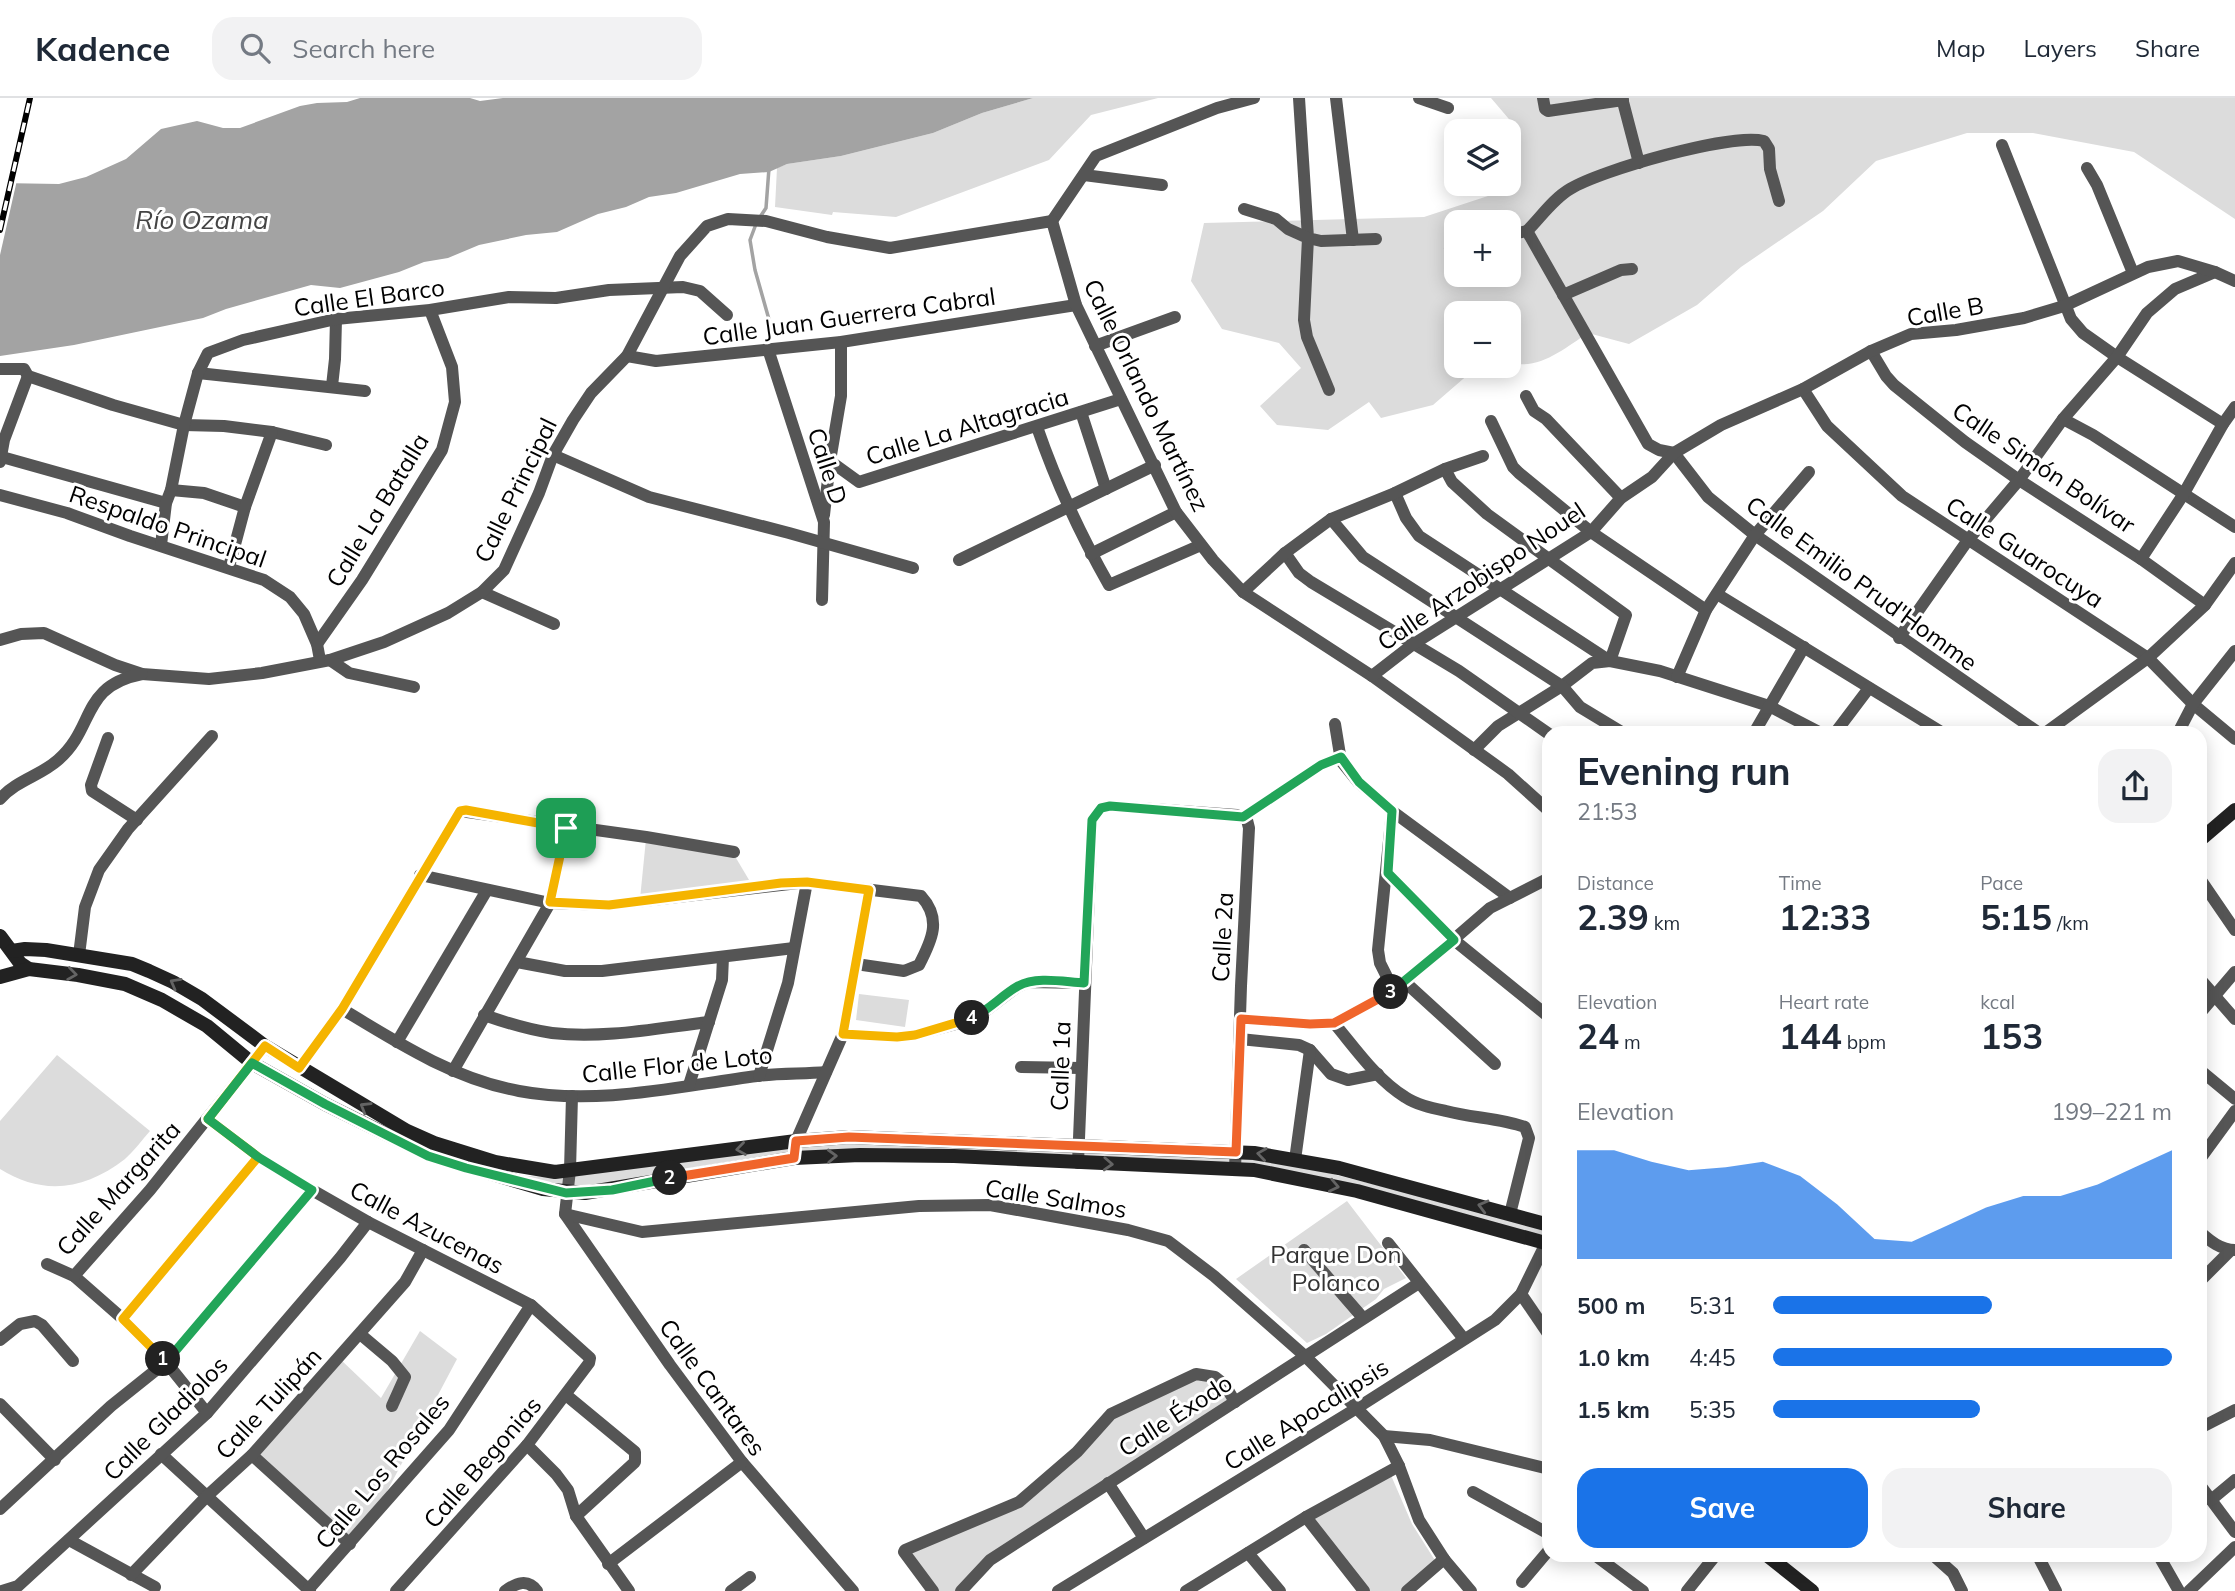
<!DOCTYPE html>
<meta charset="utf-8">
<style>
body{margin:0;font-family:Mulish,sans-serif;background:#f2f2f3;color:#1f2937;height:100vh;display:flex;flex-direction:column;font-size:26px;white-space:nowrap}
*{box-sizing:border-box;margin:0}
p{font-size:23px;color:#747a83}
.icon{flex:none;width:38px;height:38px;fill:none;stroke:currentColor;stroke-width:2;stroke-linecap:round;stroke-linejoin:round}
.map{position:relative;flex:1;overflow:hidden}
.sheet{position:absolute;left:1542px;top:628px;width:665px;height:836px;display:flex;flex-direction:column;background:#fff;border-radius:21px;box-shadow:0 4px 18px #0003}
.sheet>*{flex:none}
.buttons{position:absolute;left:1444px;top:21px;display:grid;gap:14px}
.buttons a{display:grid;place-items:center;width:77px;height:77px;border-radius:14px;background:#fff;box-shadow:0 4px 18px #0003;font-size:35px}
.pin{position:absolute;display:grid;place-items:center;width:60px;height:60px;color:#fff;margin:-30px;border-radius:14px;box-shadow:0 4px 10px #0006}
.km{position:absolute;width:35px;height:35px;margin:-18px;border-radius:50%;background:#222;color:#fff;font-size:19px;line-height:35px;text-align:center}
.round{display:grid;place-items:center;flex:none;width:74px;height:74px;border-radius:21px;background:#f2f2f3}
.head{display:flex;align-items:center;justify-content:space-between;height:119px;padding:0 35px}
h1{font-size:38px;font-weight:700;line-height:52px}
.figures{display:grid;grid-template-columns:repeat(3,1fr);gap:10px;height:119px;padding:7px 35px}
.figures div{display:grid;align-content:center}
.figures b{font-size:35px;font-weight:700}
.figures small{font-size:19px;font-weight:400}
.figures p{font-size:19px}
.chart{height:196px;padding:14px 35px}
.chart p{display:flex;justify-content:space-between}
.chart svg{width:100%;height:126px;margin-top:7px;fill:#1a73e8;opacity:.7}
.action{display:flex;gap:14px;margin-top:auto;padding:14px 35px}
.action a{flex:1;height:80px;border-radius:21px;background:#1a73e8;color:#fff;font-size:28px;font-weight:700;line-height:80px;text-align:center}
.action a+a{background:#f2f2f3;color:#1f2937}
ul{padding:0 35px;list-style:none;font-size:23px}
li{display:grid;grid-template-columns:112px 84px 1fr;align-items:center;height:52px}
li i{height:18px;border-radius:9px;background:#1a73e8}
header{display:flex;align-items:center;gap:42px;box-sizing:border-box;height:98px;padding:0 35px;background:#fff;border-bottom:2px solid #e0e1e3}
header strong{font-size:33px}
nav{display:flex;gap:38px;margin-inline-start:auto;font-size:24px}
.search{width:490px;height:63px;background:#f2f2f3;display:flex;align-items:center;gap:18px;box-sizing:border-box;padding:0 24px;border-radius:21px;color:#747a83;font-size:26px}
.map>svg:first-child{display:block}
.green{fill:#dcdcdc;fill-rule:evenodd}
.water{fill:#a3a3a3}
.pier{fill:#fff}
.lines{fill:none;stroke-linecap:round;stroke-linejoin:round}
.stream{stroke:#a3a3a3;stroke-width:3.5}
.street{stroke:#555;stroke-width:12}
.secondary{stroke:#222;stroke-width:14}
.rail-casing{stroke:#000;stroke-width:6}
.rail{stroke:#fff;stroke-width:3.5;stroke-dasharray:10;stroke-linecap:butt}
.oneway{stroke:#646464}
.split-1-casing{stroke:#fff;stroke-width:14}
.split-2-casing{stroke:#fff;stroke-width:14}
.split-3-casing{stroke:#fff;stroke-width:14}
.split-4-casing{stroke:#fff;stroke-width:14}
.split-5-casing{stroke:#fff;stroke-width:14}
.split-1{stroke:#f5b400;stroke-width:9}
.split-2{stroke:#22a559;stroke-width:9}
.split-3{stroke:#f0652b;stroke-width:9}
.split-4{stroke:#22a559;stroke-width:9}
.split-5{stroke:#f5b400;stroke-width:9}
.labels{text-anchor:middle;dominant-baseline:central;stroke-width:6;stroke-linejoin:round;paint-order:stroke}
.street-label{font-size:24px;fill:#000;stroke:#fff}
.park-label{font-size:24px;fill:#333;stroke:#fff}
.water-label{font-size:26px;font-style:italic;fill:#444;stroke:#fff}
</style>
<header>
<strong>Kadence</strong>
<div class="search"><svg class="icon" aria-label="search" viewBox="0 0 24 24"><circle cx="10" cy="10" r="6"/><path d="M15 15l6 6"/></svg>Search here</div>
<nav><a>Map</a><a>Layers</a><a>Share</a></nav>
</header>
<div class="map">
<svg width="2235" height="1493" viewBox="0 0 2235 1493">
<rect width="100%" height="100%" fill="#fff"/>
<!-- green -->
<g class="green">
<path d="M1033,0H1158L1091,17L1049,62L896,119L833,114L832,117L775,109L777,70L787,66L841,58L933,35L982,15Z"/>
<path d="M1491,0H2235V121L2134,54L2033,35H1967L1876,63L1823,113L1741,169L1697,207L1629,246L1588,235C1565,250 1537,274 1509,264L1508,215H1456V268H1478L1433,307L1381,320L1369,304L1328,332L1277,327L1260,308L1301,270L1279,245L1222,231L1191,183L1204,125L1424,119L1491,97L1495,86H1508L1509,45L1514,27ZM1456,124H1508V177H1456Z"/>
<path d="M646,741L733,755L752,787L640,801Z"/>
<path d="M859,896L909,902L905,929L856,922Z"/>
<path d="M57,957L150,1033C142,1042 134,1053 125,1061C85,1092 43,1098 0,1071V1023Z"/>
<path d="M952,1044L1252,1056L1549,1130V1143L1253,1071L798,1060L583,1091L552,1090L514,1077L560,1080L793,1048Z"/>
<path d="M1347,1103L1406,1180L1384,1191L1376,1201L1326,1236L1307,1245L1236,1181Z"/>
<path d="M420,1233L457,1261L375,1416L350,1444L255,1358L341,1262L381,1300Z"/>
<path d="M1197,1279L1214,1282L1231,1303L989,1459L959,1493H936L904,1454L1021,1406L1113,1318Z"/>
<path d="M1390,1375L1412,1426L1436,1464L1402,1493H1367L1311,1421Z"/>
</g>
<!-- water -->
<path class="water" d="M360,0H470L480,3L503,0H1033L982,15L933,35L841,58L787,66L769,74L740,76L676,95L649,99L626,109L598,116L557,134L526,137L479,147L448,160L424,164L399,174L340,190L311,187L226,211L203,220L74,247L0,258V85L59,86L86,79L126,61L161,31L197,23L223,30H240L300,8L317,5L347,4Z"/>
<!-- pier -->
<path class="pier" d="M0,81L17,82L0,157Z"/>
<g class="lines">
<!-- stream -->
<g class="stream">
<path d="M760,119L766,110L769,70"/>
<path d="M756,126L750,142L755,172L772,232"/>
</g>
<!-- street -->
<g class="street">
<path d="M1299,0L1308,140L1321,143L1376,141"/>
<path d="M1336,0L1353,142"/>
<path d="M1419,0L1448,10"/>
<path d="M1543,0L1545,11L1548,13L1623,2"/>
<path d="M1622,0L1639,65"/>
<path d="M2002,47L2071,221L2083,235L2117,259L2223,326"/>
<path d="M2087,70L2097,87L2133,175"/>
<path d="M1084,77L1162,87"/>
<path d="M1244,111L1276,121L1288,131L1308,140L1304,222L1307,239L1329,292"/>
<path d="M1052,123L1096,58L1217,10L1254,0"/>
<path d="M1527,133C1541,119 1553,101 1570,91C1601,72 1730,35 1764,43L1769,51L1770,71L1779,103"/>
<path d="M1508,137L1527,133L1648,346L1659,352L1674,355"/>
<path d="M1450,151L1456,150"/>
<path d="M1563,197L1621,172L1632,171"/>
<path d="M1095,248L1175,219"/>
<path d="M768,251L824,424L822,502"/>
<path d="M1871,253L1886,278L1894,287L1965,344L2019,382L2141,461L2205,507"/>
<path d="M627,258L656,263L841,244L1076,207"/>
<path d="M0,271H24L28,278L113,307L184,327L224,328L272,334L326,347"/>
<path d="M198,275L365,293"/>
<path d="M332,288L335,261L336,221"/>
<path d="M1803,291L1827,328L1902,398L2148,560L2193,606L2235,641"/>
<path d="M1526,298L1534,313L1546,321L1621,400"/>
<path d="M1081,314L1106,391"/>
<path d="M2063,321L2093,337L2235,429"/>
<path d="M1491,323L1513,369L1519,375L1591,434L1706,512"/>
<path d="M1037,329C1056,384 1080,436 1109,487L1201,447"/>
<path d="M1674,355L1708,399L1755,437L2039,635"/>
<path d="M553,357L649,399L789,435L913,470"/>
<path d="M2,359L166,405"/>
<path d="M830,363L859,384L1121,301"/>
<path d="M0,364L4,342L28,278"/>
<path d="M1445,371L1452,384L1487,416L1626,517L1610,563L1592,565L1562,588L1498,628L1474,652"/>
<path d="M171,392L204,395L245,409"/>
<path d="M1395,395L1406,420L1419,438L1610,563L1660,573L1769,608L1821,635"/>
<path d="M0,397L67,415L130,438L264,482L290,499L304,516L317,546L320,562"/>
<path d="M824,417L830,363L841,298V244"/>
<path d="M1331,421L1363,459L1562,588L1580,609L1623,635"/>
<path d="M161,447L166,405L171,392L184,327L198,275L208,255L243,242L336,221L430,212L509,199L556,200L609,192L683,189L700,193L727,217"/>
<path d="M1285,455L1299,475L1311,484L1459,573L1549,636"/>
<path d="M1091,456L1176,414"/>
<path d="M2141,461L2183,397L2223,326L2235,309"/>
<path d="M959,462L1155,367"/>
<path d="M229,469L245,409L272,334"/>
<path d="M482,494L554,526"/>
<path d="M1243,494L1285,455L1331,421L1395,395L1445,371L1483,358"/>
<path d="M1717,496L1943,635"/>
<path d="M1899,540L1968,442L2019,382L2063,321L2117,259L2147,215L2175,191L2215,174"/>
<path d="M0,542L21,536L44,535L115,567L142,576L209,581L262,575L330,562L384,544L448,515L482,494L504,472L539,395L553,357L573,322L591,295L627,258L680,158L707,128L728,121L766,123L827,139L890,150L1052,123L1076,207L1176,414L1213,462L1243,494L1372,578L1508,676L1549,713"/>
<path d="M317,546L362,482L442,352L455,304L452,269L430,212"/>
<path d="M330,562L349,575L414,589"/>
<path d="M1372,578L1412,547L1591,434L1621,400L1652,379L1674,355L1721,327L1803,291L1871,253L1911,236L1956,232L2024,220L2064,208L2148,169L2178,163L2215,174L2235,183"/>
<path d="M1677,579L1706,512L1755,437L1809,374"/>
<path d="M1335,626L1341,663L1358,684L1392,713L1510,800"/>
<path d="M1754,635L1804,549"/>
<path d="M1835,635L1869,590"/>
<path d="M2045,635L2148,560L2205,507L2235,465"/>
<path d="M2178,635L2193,606L2235,553"/>
<path d="M108,640L91,687L92,693L137,722"/>
<path d="M0,701C17,682 40,678 58,662C96,629 80,588 142,576"/>
<path d="M1392,713L1378,852L1380,865L1394,893"/>
<path d="M1243,719L1321,667L1341,659"/>
<path d="M1388,775L1454,842L1549,919"/>
<path d="M420,777L550,805L609,807L807,784L921,798C942,821 932,842 919,867L904,873L856,866"/>
<path d="M2200,781L2235,832"/>
<path d="M79,857L85,809L99,772L128,731L212,638"/>
<path d="M517,864L565,873H602L794,850"/>
<path d="M2200,881L2235,921"/>
<path d="M1405,884L1495,966"/>
<path d="M342,911C398,945 454,981 519,993C598,1008 679,988 757,978C780,975 803,976 826,974"/>
<path d="M2200,915L2235,874"/>
<path d="M484,917C507,925 529,932 552,935C604,941 658,930 709,924"/>
<path d="M1241,921L1310,926L1334,925L1394,893L1490,810L1549,780"/>
<path d="M1334,925C1355,950 1377,982 1405,999C1417,1007 1432,1010 1446,1013C1472,1020 1500,1020 1525,1029L1529,1040L1510,1116"/>
<path d="M843,936L897,939L915,937L967,923L984,914L1017,889L1029,884L1084,885"/>
<path d="M1240,941L1299,947L1310,952L1331,976L1348,982L1378,976"/>
<path d="M397,944L487,792"/>
<path d="M1021,969L1081,970"/>
<path d="M299,970L342,911L460,713L646,739L734,754"/>
<path d="M2200,972L2235,1001"/>
<path d="M453,973L550,805L566,729"/>
<path d="M759,978L788,885L807,784"/>
<path d="M689,987L722,882L723,859"/>
<path d="M572,998L570,1072L565,1116L670,1267L742,1364L853,1493"/>
<path d="M208,1021L258,1059L312,1092L368,1124L531,1207L590,1260L589,1265L527,1347L396,1493"/>
<path d="M794,1060L796,1043L843,936L869,792"/>
<path d="M2200,1061L2235,1013"/>
<path d="M1295,1062L1310,952"/>
<path d="M1078,1065L1092,722L1101,710L1110,708L1237,717L1247,722L1249,730L1241,888L1235,1072"/>
<path d="M565,1116L642,1134L919,1108L990,1107L1128,1132L1168,1143L1214,1178L1306,1259L1384,1338L1399,1368L1419,1422L1444,1461L1471,1493"/>
<path d="M2200,1134C2210,1143 2221,1152 2235,1152"/>
<path d="M1388,1145L1464,1241"/>
<path d="M1304,1152L1363,1220"/>
<path d="M47,1166L74,1178L123,1221L166,1264L207,1315"/>
<path d="M74,1178L150,1092L265,948"/>
<path d="M2200,1183L2231,1152"/>
<path d="M1521,1196L1549,1237"/>
<path d="M123,1221L258,1059"/>
<path d="M360,1236L392,1263L405,1279L392,1308"/>
<path d="M0,1242L20,1226L35,1223L42,1227L73,1263"/>
<path d="M566,1297L635,1354V1364L576,1418"/>
<path d="M0,1306L55,1362"/>
<path d="M2200,1330L2235,1312"/>
<path d="M1384,1338L1430,1342L1549,1371"/>
<path d="M527,1347L556,1376L568,1392L576,1418L629,1493"/>
<path d="M161,1356L310,1493"/>
<path d="M252,1357L350,1446"/>
<path d="M1108,1385L1144,1440"/>
<path d="M2200,1387L2235,1434"/>
<path d="M1473,1394L1549,1436"/>
<path d="M2211,1402L2235,1382"/>
<path d="M0,1411L111,1308L166,1264L312,1092"/>
<path d="M1306,1419L1364,1493"/>
<path d="M69,1442L155,1489"/>
<path d="M1248,1455L1280,1493"/>
<path d="M1596,1458L1643,1493"/>
<path d="M1934,1458L1953,1475L1962,1493"/>
<path d="M2038,1458L2056,1493"/>
<path d="M2159,1458L2179,1493"/>
<path d="M608,1466L742,1364"/>
<path d="M131,1477L207,1398L252,1357L405,1184L423,1152"/>
<path d="M1522,1484L1549,1452"/>
<path d="M2,1493L18,1488L207,1315L340,1160L368,1124"/>
<path d="M307,1493L449,1332L531,1207"/>
<path d="M505,1493C516,1485 528,1480 537,1493"/>
<path d="M731,1493L750,1479"/>
<path d="M933,1493L904,1454L905,1452L1019,1404L1077,1354L1111,1316L1196,1276L1215,1279L1225,1287L1235,1304"/>
<path d="M961,1493L990,1462L1419,1185"/>
<path d="M1058,1493L1357,1310L1495,1222L1521,1196L1549,1139"/>
<path d="M1186,1493L1306,1419L1399,1368"/>
<path d="M1407,1493L1444,1461"/>
<path d="M1687,1493L1715,1458"/>
<path d="M2189,1493L2235,1449"/>
</g>
<!-- secondary -->
<g class="secondary">
<path d="M2200,742L2235,712"/>
<path d="M0,838L20,865L29,871L78,877L125,886L162,902L207,928L252,965L325,1006L428,1057L543,1091L585,1095L794,1060L860,1057L954,1058L1254,1072L1357,1093L1549,1146"/>
<path d="M12,853L25,851L46,852L132,866L149,873L173,884L202,901L265,948L407,1033L434,1045L495,1064L555,1074L796,1043L849,1039L1254,1055L1339,1070L1549,1127"/>
<path d="M0,879L29,871"/>
<path d="M1768,1458L1812,1493"/>
</g>
<defs>
<path id="rail" d="M0,132L30,0"/>
</defs>
<!-- rail casing -->
<use href="#rail" class="rail-casing"/>
<!-- rail -->
<use href="#rail" class="rail"/>
</g>
<!-- one-way arrows -->
<defs><path id="oneway-chevron" d="M-2-3.5L2.5 0L-2 3.5" fill="none" stroke-width="1.6" stroke-linecap="round" stroke-linejoin="round" transform="scale(1.75)"/></defs>
<g class="oneway">
<use href="#oneway-chevron" transform="translate(72 876) rotate(8)"/>
<use href="#oneway-chevron" transform="translate(175 885) rotate(-151)"/>
<use href="#oneway-chevron" transform="translate(365 1009) rotate(-149)"/>
<use href="#oneway-chevron" transform="translate(741 1051) rotate(172)"/>
<use href="#oneway-chevron" transform="translate(1262 1056) rotate(-172)"/>
<use href="#oneway-chevron" transform="translate(832 1058) rotate(-2)"/>
<use href="#oneway-chevron" transform="translate(1108 1066) rotate(3)"/>
<use href="#oneway-chevron" transform="translate(1334 1088) rotate(12)"/>
<use href="#oneway-chevron" transform="translate(1483 1108) rotate(-165)"/>
</g>
<g class="lines">
<defs>
<path id="split-1" d="M163,1261L123,1221L258,1059L208,1021L265,948L299,970L342,911L460,713L466,712L566,730"/>
<path id="split-2" d="M163,1261L166,1264L312,1092L258,1059L208,1021L252,965L325,1006L428,1058L466,1070L566,1095L612,1092L670,1080"/>
<path id="split-3" d="M670,1080L794,1060L796,1043L849,1039L1236,1054L1241,921L1310,926L1334,925L1391,894"/>
<path id="split-4" d="M972,920C989,912 1002,897 1018,888C1037,878 1064,884 1084,885L1092,722L1101,710L1110,708L1243,719L1321,667L1341,659L1359,684L1392,713L1388,775L1454,842L1391,894"/>
<path id="split-5" d="M566,730L550,804L609,807L781,785L807,784L869,792L843,936L897,939L915,937L972,920"/>
</defs>
<!-- split-1 casing -->
<use href="#split-1" class="split-1-casing"/>
<!-- split-2 casing -->
<use href="#split-2" class="split-2-casing"/>
<!-- split-3 casing -->
<use href="#split-3" class="split-3-casing"/>
<!-- split-4 casing -->
<use href="#split-4" class="split-4-casing"/>
<!-- split-5 casing -->
<use href="#split-5" class="split-5-casing"/>
<!-- split-1 -->
<use href="#split-1" class="split-1"/>
<!-- split-2 -->
<use href="#split-2" class="split-2"/>
<!-- split-3 -->
<use href="#split-3" class="split-3"/>
<!-- split-4 -->
<use href="#split-4" class="split-4"/>
<!-- split-5 -->
<use href="#split-5" class="split-5"/>
</g>
<g class="labels">
<!-- street labels -->
<g class="street-label">
<text transform="translate(369 199) rotate(-8)">Calle El Barco</text>
<text transform="translate(1945 213) rotate(-10)">Calle B</text>
<text transform="translate(849 218) rotate(-8)">Calle Juan Guerrera Cabral</text>
<text transform="translate(1147 297) rotate(64)">Calle Orlando Martínez</text>
<text transform="translate(967 328) rotate(-17)">Calle La Altagracia</text>
<text transform="translate(828 368) rotate(72)">Calle D</text>
<text transform="translate(2044 369) rotate(34)">Calle Simón Bolívar</text>
<text transform="translate(515 392) rotate(-64)">Calle Principal</text>
<text transform="translate(377 412) rotate(-59)">Calle La Batalla</text>
<text transform="translate(168 428) rotate(19)">Respaldo Principal</text>
<text transform="translate(2025 454) rotate(33)">Calle Guarocuya</text>
<text transform="translate(1481 478) rotate(-34)">Calle Arzobispo Nouel</text>
<text transform="translate(1862 485) rotate(36)">Calle Emilio Prud'Homme</text>
<text transform="translate(1222 839) rotate(-87)">Calle 2a</text>
<text transform="translate(677 966) rotate(-6)">Calle Flor de Loto</text>
<text transform="translate(1060 968) rotate(-88)">Calle 1a</text>
<text transform="translate(118 1090) rotate(-48)">Calle Margarita</text>
<text transform="translate(1056 1100) rotate(9)">Calle Salmos</text>
<text transform="translate(427 1129) rotate(28)">Calle Azucenas</text>
<text transform="translate(713 1289) rotate(54)">Calle Cantares</text>
<text transform="translate(268 1305) rotate(-47)">Calle Tulipán</text>
<text transform="translate(1306 1316) rotate(-32)">Calle Apocalipsis</text>
<text transform="translate(1175 1317) rotate(-33)">Calle Éxodo</text>
<text transform="translate(165 1320) rotate(-45)">Calle Gladiolos</text>
<text transform="translate(482 1364) rotate(-49)">Calle Begonias</text>
<text transform="translate(382 1373) rotate(-50)">Calle Los Rosales</text>
</g>
<!-- park labels -->
<g class="park-label">
<text x="1336" y="1156">Parque Don<tspan x="1336" dy="28">Polanco</tspan></text>
</g>
<!-- water labels -->
<g class="water-label">
<text x="202" y="121">Río Ozama</text>
</g>
</g>
</svg>
<div class="buttons">
<a><svg class="icon" aria-label="layers" viewBox="0 0 24 24"><path d="M12 4l9 5-9 5-9-5zM3 14l9 5 9-5"/></svg></a>
<a>+</a>
<a>−</a>
</div>
<div class="pin" style="left:566px;top:730px;background:#1e9e55"><svg class="icon" aria-label="arrive" viewBox="0 0 24 24"><path d="M6 21V4h12l-3 4 3 4H6"/></svg></div>
<b class="km" style="left:163px;top:1261px">1</b>
<b class="km" style="left:670px;top:1080px">2</b>
<b class="km" style="left:1391px;top:894px">3</b>
<b class="km" style="left:972px;top:920px">4</b>
<section class="sheet">
<div class="head"><div><h1>Evening run</h1><p>21:53</p></div><a class="round"><svg class="icon" aria-label="share" viewBox="0 0 24 24"><path d="M12 15V3M7 8l5-5 5 5M5 13v7h14v-7"/></svg></a></div>
<div class="figures">
<div><p>Distance</p><b>2.39<small> km</small></b></div>
<div><p>Time</p><b>12:33</b></div>
<div><p>Pace</p><b>5:15<small> /km</small></b></div>
</div>
<div class="figures">
<div><p>Elevation</p><b>24<small> m</small></b></div>
<div><p>Heart rate</p><b>144<small> bpm</small></b></div>
<div><p>kcal</p><b>153</b></div>
</div>
<div class="chart"><p><span>Elevation</span>199–221 m</p>
<svg viewBox="0 0 160 44" preserveAspectRatio="none"><path d="M0 44V6L10 6L20 10L30 13L40 12L50 10L60 15L70 25L80 37L90 38L100 32L110 26L120 22L130 22L140 18L150 12L160 6V44z"/></svg>
</div>
<ul>
<li><b>500 m</b>5:31<i style="width:55%"></i></li>
<li><b>1.0 km</b>4:45<i style="width:100%"></i></li>
<li><b>1.5 km</b>5:35<i style="width:52%"></i></li>
</ul>
<div class="action"><a>Save</a><a>Share</a></div>
</section>
</div>
